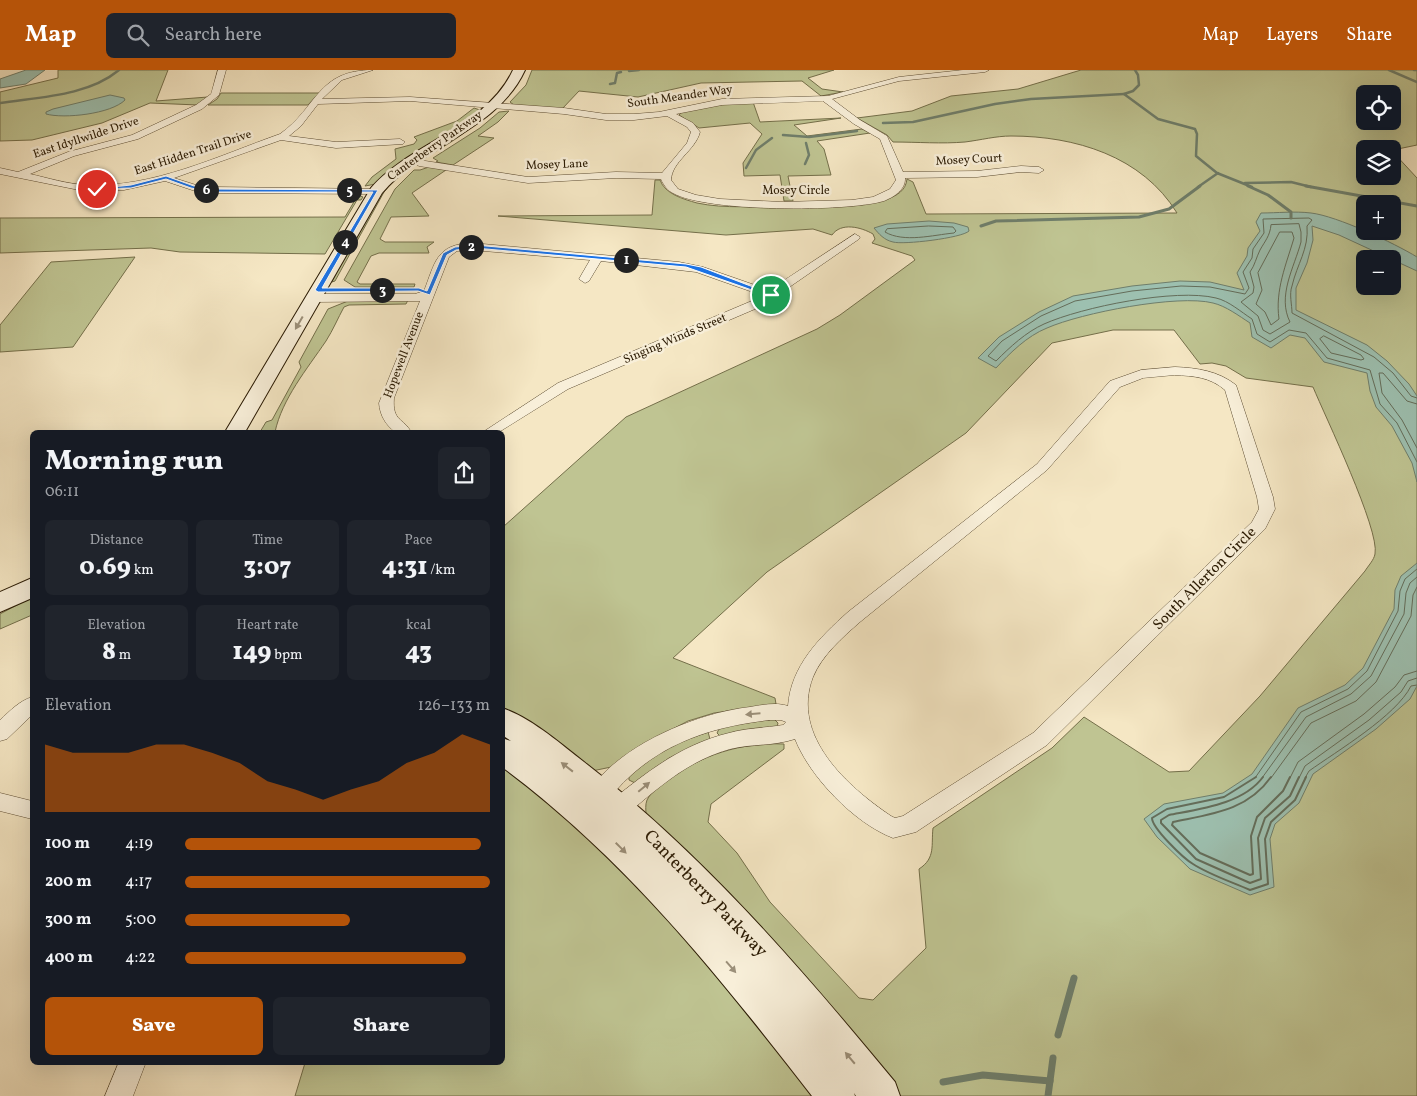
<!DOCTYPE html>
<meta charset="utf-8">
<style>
body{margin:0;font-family:Vollkorn,serif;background:#20242c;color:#f1f3f6;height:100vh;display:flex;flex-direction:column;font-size:19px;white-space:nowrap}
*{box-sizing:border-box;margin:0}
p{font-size:16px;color:#9ea1a6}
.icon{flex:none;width:28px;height:28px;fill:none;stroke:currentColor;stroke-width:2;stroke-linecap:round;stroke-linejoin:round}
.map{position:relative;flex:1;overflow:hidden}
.sheet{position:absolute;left:30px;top:360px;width:475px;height:635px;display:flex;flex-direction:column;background:#171b24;border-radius:8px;box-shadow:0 5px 20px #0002}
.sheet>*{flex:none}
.buttons{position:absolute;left:1356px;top:15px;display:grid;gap:10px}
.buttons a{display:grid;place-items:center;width:45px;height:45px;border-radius:8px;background:#171b24;box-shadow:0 5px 20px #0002;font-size:25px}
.pin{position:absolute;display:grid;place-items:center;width:42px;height:42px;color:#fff;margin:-21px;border:2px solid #fff;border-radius:50%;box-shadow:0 1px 5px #0007}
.km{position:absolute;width:25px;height:25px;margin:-12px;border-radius:50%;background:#222;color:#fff;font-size:14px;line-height:25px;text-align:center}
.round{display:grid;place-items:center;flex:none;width:52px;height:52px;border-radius:8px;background:#20242c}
.summary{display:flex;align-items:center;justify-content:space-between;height:85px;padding:0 15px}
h1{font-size:28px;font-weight:800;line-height:38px}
.figures{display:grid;grid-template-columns:repeat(3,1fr);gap:8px;height:85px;padding:5px 15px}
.figures div{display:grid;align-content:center;border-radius:8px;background:#20242c;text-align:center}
.figures b{font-size:25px;font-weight:800}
.figures small{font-size:14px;font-weight:400}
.figures p{font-size:14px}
.chart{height:140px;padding:10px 15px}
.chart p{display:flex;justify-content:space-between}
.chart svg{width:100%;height:90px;margin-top:5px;fill:#b45309;opacity:.7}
.cta{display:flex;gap:10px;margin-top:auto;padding:10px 15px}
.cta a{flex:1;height:58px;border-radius:8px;background:#b45309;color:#fff;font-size:20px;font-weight:800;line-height:58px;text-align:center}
.cta a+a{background:#20242c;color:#f1f3f6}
ul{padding:0 15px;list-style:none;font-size:16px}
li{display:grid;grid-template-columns:80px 60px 1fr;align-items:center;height:38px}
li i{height:12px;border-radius:6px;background:#b45309}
header{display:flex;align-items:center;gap:30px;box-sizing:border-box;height:70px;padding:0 25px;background:#b45309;color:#fff}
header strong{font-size:24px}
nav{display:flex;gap:28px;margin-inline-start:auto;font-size:18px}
.search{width:350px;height:45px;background:#20242c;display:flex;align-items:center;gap:12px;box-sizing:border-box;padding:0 18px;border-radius:8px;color:#9ea1a6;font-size:19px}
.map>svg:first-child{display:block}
.green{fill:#bfc492;stroke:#746f4a;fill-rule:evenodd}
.water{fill:#9dc0b0;stroke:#6f7e6b}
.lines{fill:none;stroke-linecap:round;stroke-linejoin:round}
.shore-far1{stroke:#646d5a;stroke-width:1}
.shore{stroke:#646d5a;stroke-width:2}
.stream-far2{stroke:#6f7e6b;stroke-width:2.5}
.stream-far1{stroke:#6f7e6b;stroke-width:3}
.stream{stroke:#6f7e6b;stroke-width:7}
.street-casing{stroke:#5d4d33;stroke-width:1}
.secondary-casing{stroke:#2a1a03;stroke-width:2}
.street{fill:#f8efd9;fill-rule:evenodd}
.secondary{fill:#f8efd9;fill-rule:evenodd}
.oneway{fill:#9b8f79}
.route{fill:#1a73e8;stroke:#fff}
.labels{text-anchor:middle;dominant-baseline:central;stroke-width:5;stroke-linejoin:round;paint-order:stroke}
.far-street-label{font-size:12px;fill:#2a1a03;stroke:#f8efd9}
.street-label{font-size:15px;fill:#2a1a03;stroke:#f8efd9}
.near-street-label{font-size:18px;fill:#2a1a03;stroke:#f8efd9}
</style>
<header>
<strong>Map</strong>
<div class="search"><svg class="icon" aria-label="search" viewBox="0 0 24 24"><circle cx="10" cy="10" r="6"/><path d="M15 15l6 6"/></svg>Search here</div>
<nav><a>Map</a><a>Layers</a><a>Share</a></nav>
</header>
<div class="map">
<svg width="1417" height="1026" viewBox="0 0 1417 1026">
<rect width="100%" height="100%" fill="#f5e7c4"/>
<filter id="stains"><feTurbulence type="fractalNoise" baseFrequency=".004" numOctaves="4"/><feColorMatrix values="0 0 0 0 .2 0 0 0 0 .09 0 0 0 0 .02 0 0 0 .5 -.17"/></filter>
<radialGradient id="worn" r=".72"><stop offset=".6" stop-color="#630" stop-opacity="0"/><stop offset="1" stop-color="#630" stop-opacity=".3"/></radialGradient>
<!-- green -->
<g class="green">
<path d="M58,0H168L156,31L208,27L198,35L150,33L102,53L32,70L0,71V22L58,8Z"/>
<path d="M532,0H834L808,8L822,19L843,22L821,26L802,11L701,13L638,27L579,21L562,39L514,35L510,32L526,15Z"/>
<path d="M1081,0H1417V75L1393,80L1365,79V106H1392L1393,82L1417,108V1026H894L646,745C646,740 645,735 647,730C651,722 660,716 667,711C700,685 742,672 784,674V679L711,734L708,752L737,783L770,832L859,928L873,930L926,878L919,799C936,788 931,775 933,758L1052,678L1084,647L1169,702L1189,701L1260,626L1365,501C1368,496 1374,490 1375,484C1380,460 1325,346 1313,317L1246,308L1226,296L1212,293L1200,294L1174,260H1113L1052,273L966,363L767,502L673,588L775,628L776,634L714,643L688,651L640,676L616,696L592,701L503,640V457L626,347L817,259L840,245L915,190L912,186L872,173L875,169L873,164C861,157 841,152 832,165L813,159L726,165L498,146L652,145L655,110H660C665,124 683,129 697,133C725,139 756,136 785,136C818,136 855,140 887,129C897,126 906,120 907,109L913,112L926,144L1177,143C1142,86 1075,66 1011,66C996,66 981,70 965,72C942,74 917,72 893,72L887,65L857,48L912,41L951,26L1018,19ZM1365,24H1392V51H1365ZM1365,134H1392V161H1365ZM1365,189H1392V216H1365Z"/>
<path d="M221,23H319L308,35H208L217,29Z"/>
<path d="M753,32L760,52L841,48L794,55L807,66L862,59L870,63L817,71L824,79L831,105L788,106L793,131H784L780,105L744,106L743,93L762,64L750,53L699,58L679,45L682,42L707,36Z"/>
<path d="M474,38L480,40L470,49L376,114L365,116L372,107L396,89L395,79L414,74L417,70L414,67L457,51Z"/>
<path d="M509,41L498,52L478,66L494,68L453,95L436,92L438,91L433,88L480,58L499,42Z"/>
<path d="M469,59C441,82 407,93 384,122L335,211L332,212L361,153L395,104Z"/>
<path d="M429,97L446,100L412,123L429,146L391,147L380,169L385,172H434L427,177L429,183H379L371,186L357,212L360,214H415L414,217H355L344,210L395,119L414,100H420Z"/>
<path d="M358,125L363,127L361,130H357L325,184L180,182L151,178L0,183V148L345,147Z"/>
<path d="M135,187L73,277L0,282V255L51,192Z"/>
<path d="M408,230L406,234L349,235L344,237C338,248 333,260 326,271C307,299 282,329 275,362H260L266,352L272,350L301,297L299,292L328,239L348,231Z"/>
<path d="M32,527V545L0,559V544Z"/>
<path d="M774,649L778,653L777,657L720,666L717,663L720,657Z"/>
<path d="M708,662L710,669L669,688L635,713L629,710V707C656,682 673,674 708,662Z"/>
<path d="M503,689L606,775L823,1026H295L305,993L502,992Z"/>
</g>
<!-- water -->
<g class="water">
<path d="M26,0H45L26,14L0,18V9Z"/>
<path d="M110,25L124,28L125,30C111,44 64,49 46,44V42L53,39Z"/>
<path d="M1261,143C1277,143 1295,141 1311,143C1337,146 1394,173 1417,187V201L1339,165L1312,156L1313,170L1307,193L1296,218V240L1367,275L1387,291L1409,314L1417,326V412L1412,393L1392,356L1376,337L1370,321L1367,303L1324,292L1305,268L1290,265L1271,278L1252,267L1250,253C1239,246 1226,236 1213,233C1178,224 1081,243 1047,258C1027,266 1010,283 996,298L978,288L999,267L1039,242L1073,226L1132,216L1180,211L1210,212L1244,220L1237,203L1247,186L1248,178L1260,161L1256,152Z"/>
<path d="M929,151L954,153L968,157L969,161C962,168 903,175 893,172C884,170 879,164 874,158L887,154Z"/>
<path d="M1417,493V616L1410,629L1376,659L1313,704L1299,733L1275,754L1270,769L1274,817L1250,825L1190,799L1157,767L1144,749L1164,734L1223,723L1252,704L1298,638L1345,615L1363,598L1394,539L1395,520L1401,506Z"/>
</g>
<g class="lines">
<!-- shore-far1 -->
<g class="shore-far1">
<path d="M1299,154L1301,162V172C1294,198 1277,226 1290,252L1270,264L1263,260L1258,246L1241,232L1253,223L1254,217L1250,202C1255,195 1256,188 1260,180C1265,171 1270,166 1271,155Z"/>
<path d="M929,156L953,157L956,161L954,163C933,165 904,173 885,162L887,159Z"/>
<path d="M1280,162H1292L1294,168C1286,195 1275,220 1279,249L1271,255L1265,242L1256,234L1262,220L1258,203Z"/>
<path d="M1324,266L1361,285L1364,289L1361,290L1331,283L1320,269Z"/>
<path d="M1417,328L1411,326L1393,303L1374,287L1292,243C1292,235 1289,224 1292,216C1297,194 1309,179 1307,156L1312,150L1309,148L1263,149L1264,163L1253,179L1252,188L1243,202L1249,218L1245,224L1210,217L1181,216L1132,221L1075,231L1041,246L1002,271L988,286L996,291C1010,277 1026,262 1044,254C1082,237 1176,218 1216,228C1229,231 1241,242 1252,249L1257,264L1270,272L1289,260L1306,263L1327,288L1370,300L1380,334L1397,353L1417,392"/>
<path d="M1417,334L1407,331L1383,303H1379L1382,323L1402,350L1417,378"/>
<path d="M1255,708L1301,642L1348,619L1367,601L1398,541L1400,521L1405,509L1417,499"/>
<path d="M1262,708L1306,647L1351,624L1371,606L1404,544L1406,523L1410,513L1417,507"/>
<path d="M1271,708L1311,653L1356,631L1376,612L1411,546L1413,525L1417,517"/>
<path d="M1290,708L1298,692L1364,644L1395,617L1404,605L1417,601"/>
<path d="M1299,708L1305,696L1369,650L1401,622L1408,611L1417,608"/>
<path d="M1305,708L1309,701C1337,681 1396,646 1411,616L1417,615"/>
</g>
<!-- shore -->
<g class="shore">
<path d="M1256,707L1224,727L1167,739L1152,748C1152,758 1183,788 1193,794C1210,805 1232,812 1250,820L1268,814L1265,769L1271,752L1295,730L1306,707"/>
<path d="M1263,707C1243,734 1200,739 1169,745L1161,750V753L1196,789L1250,813L1261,809L1258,768L1265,748L1290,726L1299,707"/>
<path d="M1271,707C1247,741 1211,744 1173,752L1172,755L1200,783L1250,805L1253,804L1251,766L1257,747L1283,721L1290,707"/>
</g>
<!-- stream-far2 -->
<g class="stream-far2">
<path d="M1135,0L1138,5L1139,15L1133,21L1124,24L1158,49L1195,59L1197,64L1196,86L1217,103L1252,117"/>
<path d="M1389,0L1417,12"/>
<path d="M1414,0H1417"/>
<path d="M629,1L639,0"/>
<path d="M610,14L615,13L617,3L621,2"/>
<path d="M0,33C39,27 88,26 119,0"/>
<path d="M883,53L913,52L995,34L1031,29L1124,24"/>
<path d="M783,65L809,67L857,61"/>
<path d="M805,94L809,85L806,73"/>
<path d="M746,98L756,80L772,68"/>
<path d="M1245,113L1291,112L1311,117"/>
<path d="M1198,117L1218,103"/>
</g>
<!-- stream-far1 -->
<g class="stream-far1">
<path d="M1248,116L1268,125L1291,142V148"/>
<path d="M1306,116L1417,136"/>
<path d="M981,156L996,151L1139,147L1169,139L1200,116"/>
</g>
<!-- stream -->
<g class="stream">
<path d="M1058,965L1074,908"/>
<path d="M943,1012L983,1005L1050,1011"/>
<path d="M1048,1026L1053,988"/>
</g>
<defs>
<g id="street">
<path d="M218,0H226L219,25L202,39L138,69L74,86L30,104C48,108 67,114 86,115C153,118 218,86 280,64C318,37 317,0 373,0L342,10L322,29L410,27L564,38L606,44H634L659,42L722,29L828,26L899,7L963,0H989L985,2L899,11L832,29L860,50L887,66L903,102L977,101L1021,96L1039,97L1044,100L1039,103L1021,102L977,107L905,108C906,119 894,127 884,131C847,142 705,142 673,123C668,121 663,114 661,109L616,108L528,113L419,96L414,93L419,90L528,107L616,102L662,103L687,73L691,62L687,57L667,46L634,50H606L564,44L410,31L318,34L301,56L289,66L336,72L400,69L405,72L403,74L336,78L281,70L174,108L196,115L215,117L380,119V123L376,124L215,123L195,121L165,111L124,120L84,121L0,104V98L18,102L68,82L132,65L196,35L211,24ZM823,31L854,54L880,69L896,110L890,119L873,127L852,130L782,132L720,129L696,125L678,119L671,110C672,91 695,81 700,62L693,53L676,44L722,35Z"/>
<path d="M855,164L860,167L859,169L762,236L568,319L499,362H483L558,313L754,230L761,225L696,202L601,191L589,211L585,213L579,209L590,190L472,180L457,181L449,187L394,328C392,352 404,348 411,362H395C386,355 380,346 379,333L420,231L313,232L307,228L313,224H415L424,221C435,193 436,174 472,173L679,192L703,197L769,220Z"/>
<path d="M1175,297C1198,298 1218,301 1236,315L1273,427L1275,439L1265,459L1047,675L916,762L893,768C854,753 810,707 795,669C774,676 751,674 730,679C689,690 658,718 626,745C617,748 611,750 601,747L598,740L594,741L586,739L583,732C608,679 695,643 750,637C762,635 776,632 788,636C791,596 819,568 848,542L1037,394L1110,311L1141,300ZM1175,305C1194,306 1210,307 1225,320L1257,427L1259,439L1252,452L1033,663L903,746L895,748L891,746C848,717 790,666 813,607C822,585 843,567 860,552L1047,400L1120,317L1143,308ZM769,650H781L786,652L783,655C765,658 746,658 729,663C683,674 648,701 612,730L607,731C650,677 703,658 769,650Z"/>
<path d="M32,627V645L7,669L0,671V650C10,641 19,631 32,627Z"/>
<path d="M0,723L32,731V749L0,741Z"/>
<path d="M119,992H146L133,1026H105Z"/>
</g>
<g id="secondary">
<path d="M513,0H525C497,61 423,74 382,123L245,362H225L371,118C411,72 486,58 513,0Z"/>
<path d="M32,508V528L0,542V522Z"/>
<path d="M502,638C530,647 561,674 584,692C703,784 800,897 895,1012L900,1026H856L854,1023L855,1026H812C719,906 625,788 502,697V668L511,671L502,665Z"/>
</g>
</defs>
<!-- street casing -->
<use href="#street" class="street-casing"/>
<!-- secondary casing -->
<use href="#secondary" class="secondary-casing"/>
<!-- street -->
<use href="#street" class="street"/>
<!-- secondary -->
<use href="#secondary" class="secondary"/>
</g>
<!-- one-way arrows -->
<defs><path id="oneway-solid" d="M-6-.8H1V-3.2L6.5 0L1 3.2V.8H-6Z" transform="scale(1.25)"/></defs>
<g class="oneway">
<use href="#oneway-solid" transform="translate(299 253) rotate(120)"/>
<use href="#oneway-solid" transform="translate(753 644) rotate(175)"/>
<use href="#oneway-solid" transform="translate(567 697) rotate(-142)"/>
<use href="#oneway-solid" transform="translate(644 717) rotate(-40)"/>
<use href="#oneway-solid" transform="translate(621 778) rotate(45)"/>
<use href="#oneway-solid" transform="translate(731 897) rotate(49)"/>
<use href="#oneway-solid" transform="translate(850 988) rotate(-130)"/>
</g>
<!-- route -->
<path class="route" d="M166,106L194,116L212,119L378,120L322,218H419L427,221L443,183L455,177L475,175L686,194L701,197L774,225L769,226L686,197L475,178L456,180L447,185L430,225L418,221L318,222L315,220L373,122H212L191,118L166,109L131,118L95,119L131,115Z"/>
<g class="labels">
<!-- far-street labels -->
<g class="far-street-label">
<text transform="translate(680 27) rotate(-8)">South Meander Way</text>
<text transform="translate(86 68) rotate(-18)">East Idyllwilde Drive</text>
<text transform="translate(435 76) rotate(-35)">Canterberry Parkway</text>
<text transform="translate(193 83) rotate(-18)">East Hidden Trail Drive</text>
<text transform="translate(969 90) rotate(-3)">Mosey Court</text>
<text transform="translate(557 95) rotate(-2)">Mosey Lane</text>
<text x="796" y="121">Mosey Circle</text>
<text transform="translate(675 269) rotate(-23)">Singing Winds Street</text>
<text transform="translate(404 285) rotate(-69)">Hopewell Avenue</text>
</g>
<!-- street labels -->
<g class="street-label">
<text transform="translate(1205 509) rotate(-45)">South Allerton Circle</text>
</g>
<!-- near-street labels -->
<g class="near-street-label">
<text transform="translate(705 824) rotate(46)">Canterberry Parkway</text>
</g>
</g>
<rect width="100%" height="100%" filter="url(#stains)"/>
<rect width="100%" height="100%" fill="url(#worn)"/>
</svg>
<div class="buttons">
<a><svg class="icon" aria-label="locate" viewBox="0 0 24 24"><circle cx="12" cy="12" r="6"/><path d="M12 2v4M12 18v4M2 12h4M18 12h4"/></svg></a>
<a><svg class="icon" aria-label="layers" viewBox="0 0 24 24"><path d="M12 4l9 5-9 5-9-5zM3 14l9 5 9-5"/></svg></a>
<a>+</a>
<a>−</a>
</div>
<div class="pin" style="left:771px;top:225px;background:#1e9e55"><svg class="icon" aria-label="arrive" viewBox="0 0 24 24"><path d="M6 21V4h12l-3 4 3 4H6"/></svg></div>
<div class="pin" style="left:97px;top:119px;background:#d93025"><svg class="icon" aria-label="check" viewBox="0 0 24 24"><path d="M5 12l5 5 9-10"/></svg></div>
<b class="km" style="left:626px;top:190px">1</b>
<b class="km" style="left:471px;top:177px">2</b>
<b class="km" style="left:382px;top:220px">3</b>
<b class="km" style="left:345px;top:172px">4</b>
<b class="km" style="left:349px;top:120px">5</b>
<b class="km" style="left:206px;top:120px">6</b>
<section class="sheet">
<div class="summary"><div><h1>Morning run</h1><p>06:11</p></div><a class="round"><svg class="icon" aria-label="share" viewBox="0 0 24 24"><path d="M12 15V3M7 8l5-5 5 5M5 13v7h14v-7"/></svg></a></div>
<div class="figures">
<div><p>Distance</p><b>0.69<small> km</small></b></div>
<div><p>Time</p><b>3:07</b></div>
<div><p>Pace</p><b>4:31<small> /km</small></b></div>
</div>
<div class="figures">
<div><p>Elevation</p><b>8<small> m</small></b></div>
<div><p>Heart rate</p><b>149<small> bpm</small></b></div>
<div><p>kcal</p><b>43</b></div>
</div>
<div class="chart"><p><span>Elevation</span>126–133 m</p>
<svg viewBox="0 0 160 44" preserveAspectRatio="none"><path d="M0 44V11L10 15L20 15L30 15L40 11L50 11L60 15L70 20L80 29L90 33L100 38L110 33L120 29L130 20L140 15L150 6L160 11V44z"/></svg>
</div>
<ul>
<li><b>100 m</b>4:19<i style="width:97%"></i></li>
<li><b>200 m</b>4:17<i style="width:100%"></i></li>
<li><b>300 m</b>5:00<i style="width:54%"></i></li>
<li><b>400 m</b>4:22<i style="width:92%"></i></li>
</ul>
<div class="cta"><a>Save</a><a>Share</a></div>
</section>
</div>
